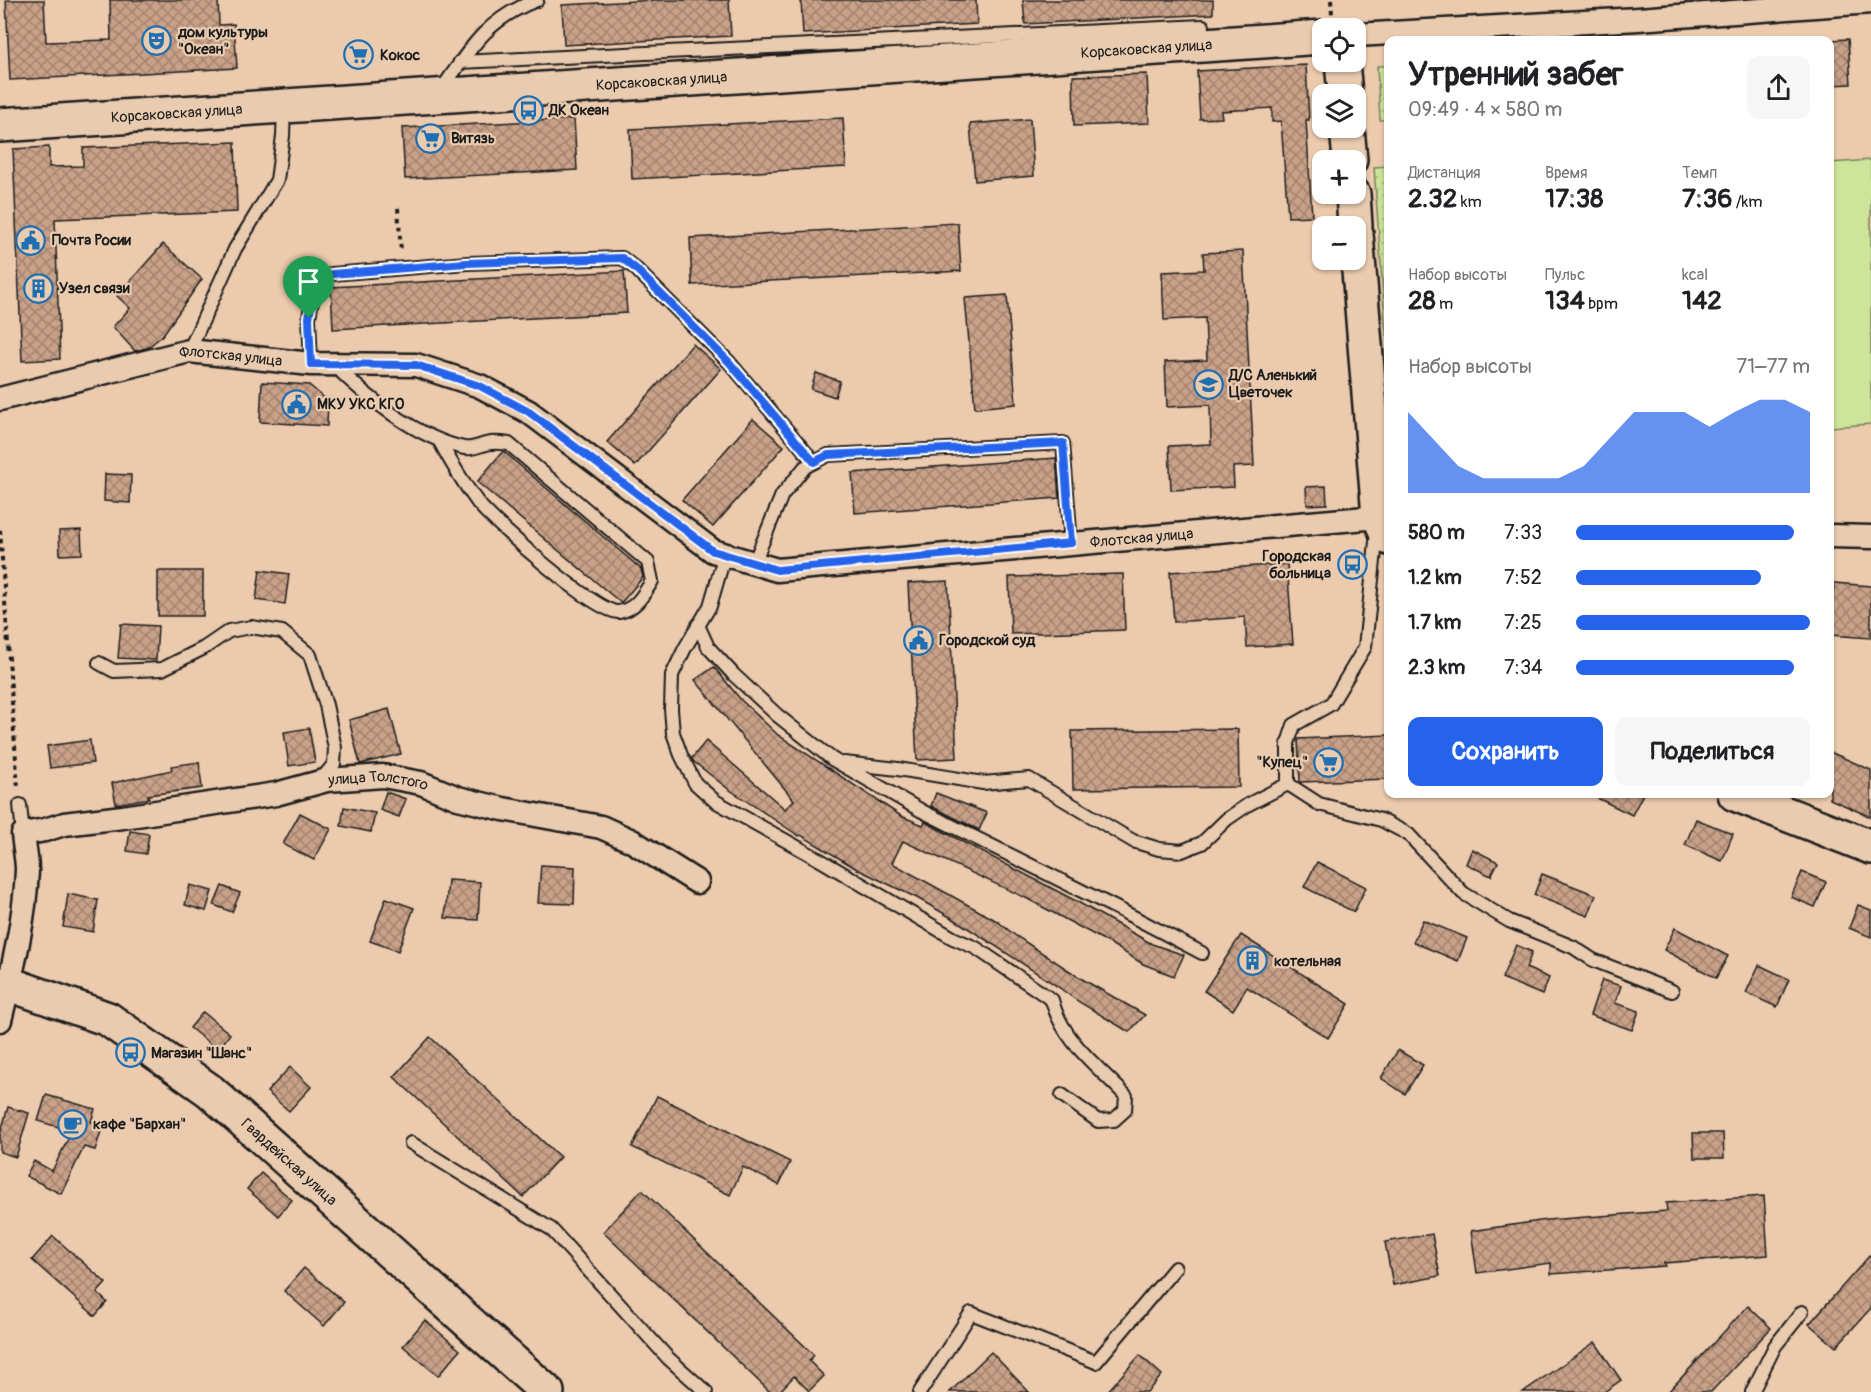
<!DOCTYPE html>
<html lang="ru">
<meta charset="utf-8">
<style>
body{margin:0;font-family:Pangolin,sans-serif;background:#f6f6f6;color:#202124;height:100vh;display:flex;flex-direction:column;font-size:22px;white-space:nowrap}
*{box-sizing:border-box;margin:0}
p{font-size:20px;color:#757577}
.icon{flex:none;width:33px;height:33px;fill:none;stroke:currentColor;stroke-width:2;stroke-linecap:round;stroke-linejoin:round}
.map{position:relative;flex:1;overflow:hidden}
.sheet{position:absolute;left:1384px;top:36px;width:450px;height:762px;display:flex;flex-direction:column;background:#fff;border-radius:12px;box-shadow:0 2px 4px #0004}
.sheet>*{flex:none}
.buttons{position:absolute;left:1312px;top:18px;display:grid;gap:12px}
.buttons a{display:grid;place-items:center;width:54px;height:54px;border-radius:12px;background:#fff;box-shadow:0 2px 4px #0004;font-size:30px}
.pin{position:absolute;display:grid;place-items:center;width:51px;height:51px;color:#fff;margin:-62px -26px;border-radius:50% 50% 50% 0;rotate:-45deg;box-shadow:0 0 6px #0007}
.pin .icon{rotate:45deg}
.round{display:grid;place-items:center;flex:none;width:63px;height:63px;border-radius:12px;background:#f6f6f6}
.headline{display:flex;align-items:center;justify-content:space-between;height:102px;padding:0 24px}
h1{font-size:33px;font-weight:700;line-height:45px}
.metrics{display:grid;grid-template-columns:repeat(3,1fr);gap:9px;height:102px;padding:6px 24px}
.metrics div{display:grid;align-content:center}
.metrics b{font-size:26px;font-weight:700}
.metrics small{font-size:16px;font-weight:400}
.metrics p{font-size:16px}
.chart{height:168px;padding:12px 24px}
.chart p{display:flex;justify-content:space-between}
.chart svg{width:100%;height:108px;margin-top:6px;fill:#2563eb;opacity:.7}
.button{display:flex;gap:12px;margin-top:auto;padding:12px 24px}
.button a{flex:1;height:69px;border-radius:12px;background:#2563eb;color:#fff;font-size:24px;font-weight:700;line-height:69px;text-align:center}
.button a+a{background:#f6f6f6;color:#202124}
ul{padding:0 24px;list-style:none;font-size:20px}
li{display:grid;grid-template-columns:96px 72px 1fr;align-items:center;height:45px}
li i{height:15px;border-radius:8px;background:#2563eb}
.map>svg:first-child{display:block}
.green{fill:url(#green-dots);stroke:#75805b;stroke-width:1.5}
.pitch{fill:#cee49a;stroke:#75805b;stroke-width:1.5}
.building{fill:url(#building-cross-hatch);stroke:#1c1c1c;stroke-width:1.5}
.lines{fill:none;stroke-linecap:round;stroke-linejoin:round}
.lane-casing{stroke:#1c1c1c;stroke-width:16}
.street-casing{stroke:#1c1c1c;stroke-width:27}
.secondary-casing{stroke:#1c1c1c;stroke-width:38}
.path{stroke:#1c1c1c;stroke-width:4;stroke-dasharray:4.5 4.5;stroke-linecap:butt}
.lane{stroke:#e9cbaf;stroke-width:12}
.street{stroke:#e9cbaf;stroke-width:22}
.secondary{stroke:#e9cbaf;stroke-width:33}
.route-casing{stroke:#fff;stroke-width:12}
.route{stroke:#2563eb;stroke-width:8}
.labels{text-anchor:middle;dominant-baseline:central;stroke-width:4.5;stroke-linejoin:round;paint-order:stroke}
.poi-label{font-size:15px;font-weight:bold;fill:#1c1c1c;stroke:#e9cbaf;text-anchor:start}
.street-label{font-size:15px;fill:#1c1c1c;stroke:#e9cbaf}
</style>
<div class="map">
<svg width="1871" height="1392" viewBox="0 0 1871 1392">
<defs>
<pattern id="green-dots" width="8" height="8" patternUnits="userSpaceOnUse" patternTransform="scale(1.5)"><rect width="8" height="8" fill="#cee49a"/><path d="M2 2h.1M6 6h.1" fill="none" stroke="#b0c384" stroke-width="1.8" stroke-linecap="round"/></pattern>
<pattern id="building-cross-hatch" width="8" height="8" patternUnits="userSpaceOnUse" patternTransform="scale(1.5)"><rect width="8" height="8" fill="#c8a188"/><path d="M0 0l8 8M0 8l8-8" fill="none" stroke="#a2826e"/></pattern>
</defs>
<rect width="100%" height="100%" fill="#eccaad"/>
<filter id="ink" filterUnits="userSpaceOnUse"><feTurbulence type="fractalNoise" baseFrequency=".0167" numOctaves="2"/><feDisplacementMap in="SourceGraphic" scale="12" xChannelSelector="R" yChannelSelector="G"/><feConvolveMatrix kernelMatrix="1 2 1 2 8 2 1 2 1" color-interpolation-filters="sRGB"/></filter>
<g filter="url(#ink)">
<!-- green -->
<g class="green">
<path d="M1377,66H1389V120H1380Z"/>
<path d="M1389,166V335H1386L1374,167Z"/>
</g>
<!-- pitch -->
<path class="pitch" d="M1871,160V424L1830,427V163Z"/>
<!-- building -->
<g class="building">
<path d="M6,0H44L46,42L111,40L110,0H218L219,25L234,24L237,68L10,80Z"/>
<path d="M655,0H729L731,36L564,45L562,5Z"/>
<path d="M801,0H976L977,24L803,34Z"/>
<path d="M1023,0H1213V14L1025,24Z"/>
<path d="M1848,39L1851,84L1830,85V40Z"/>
<path d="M1306,65L1309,120H1306L1312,216L1288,217L1281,121L1272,122V108L1221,111L1222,118L1200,119L1197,71Z"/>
<path d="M1147,74L1149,123L1074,126L1073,76Z"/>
<path d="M843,118L846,167L632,179L630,129Z"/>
<path d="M574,119L577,170L405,179L402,128Z"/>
<path d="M1030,119L1034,176L975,181L970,124Z"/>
<path d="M235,142L237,212L55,219L60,359L22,361L13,149L49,147V167L83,166V148Z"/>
<path d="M958,223L961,271L692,285L690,238Z"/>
<path d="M163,244L202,279L162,336L147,348L135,351L113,327L130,308L117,296Z"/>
<path d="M1243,251L1254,466L1233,467L1234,487L1171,490L1169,446L1211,444L1210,405L1167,407L1165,362L1207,360L1205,318L1164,320L1162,272L1204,270L1203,253Z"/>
<path d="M624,271L627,313L333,329L331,287Z"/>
<path d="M1007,295L1016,404L975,408L965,298Z"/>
<path d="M693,344L721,369L635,466L607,442Z"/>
<path d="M816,373L840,381L835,397L811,389Z"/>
<path d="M262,382L309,385L328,401L327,426L260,422Z"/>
<path d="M753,419L784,446L713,527L682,500Z"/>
<path d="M503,451L641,569L643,577L621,603L477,482Z"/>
<path d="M1056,458L1059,498L855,513L852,473Z"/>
<path d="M105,474L131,475L130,503L104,501Z"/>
<path d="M1326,486L1327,504L1307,505L1306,487Z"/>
<path d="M81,530L82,554L60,555L59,531Z"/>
<path d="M1287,564L1293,644L1247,647L1245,617L1174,622L1170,572Z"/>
<path d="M260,570L289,574L285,604L256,600Z"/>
<rect x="158" y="571" width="45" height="45"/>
<path d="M1123,574L1125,630L1011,634L1009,577Z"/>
<path d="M948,581L957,758L917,760L908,583Z"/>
<path d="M1834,583L1871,586V638L1830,635Z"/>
<path d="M121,624L158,626L156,660L118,658Z"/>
<path d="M714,667L741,700L778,735L901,816L923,825L925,822L1076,901L1152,944L1184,955L1174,976L1143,964L1111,944L1026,898L903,841L892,863L997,921L1016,936L1082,979L1145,1015L1129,1032L1076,1000L1057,986L957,921L917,898L857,869L801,835L799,836L727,788L693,761L692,758L706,741L785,809L794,800L695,680Z"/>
<path d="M389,709L401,754L360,764L349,720Z"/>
<path d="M309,728L315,762L289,766L284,732Z"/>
<path d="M1238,729L1239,787L1073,789L1072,731Z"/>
<path d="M1389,735V779L1300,782L1298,739Z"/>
<path d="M90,740L93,763L50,768L47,746Z"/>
<path d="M1830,752L1871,770V817L1830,799Z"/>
<path d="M199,762L202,788L148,795L149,798L116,804L112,783L172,770L171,766Z"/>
<path d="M386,792L406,799L399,817L380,810Z"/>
<path d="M936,793L987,813L979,830L931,806Z"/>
<path d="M1589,794H1643L1632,815Z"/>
<path d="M344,807L375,813L371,832L341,826Z"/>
<path d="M300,813L331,829L314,860L283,844Z"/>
<path d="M1696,819L1733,834L1722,861L1685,845Z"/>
<path d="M130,831L149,834L146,854L127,851Z"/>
<path d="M1472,849L1498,862L1491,876L1466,864Z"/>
<path d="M1317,862L1366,887L1354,912L1304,887Z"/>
<path d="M541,865L575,867L574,904L538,903Z"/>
<path d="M1802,872L1826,882L1815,907L1791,897Z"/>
<path d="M1542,874L1596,895L1588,916L1534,895Z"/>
<path d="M448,880L480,882L478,920L445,918Z"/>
<path d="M190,885L212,891L206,911L185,905Z"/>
<path d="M222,886L240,893L232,912L214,905Z"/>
<path d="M68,894L98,900L93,932L63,927Z"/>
<path d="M386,898L414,908L398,951L370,941Z"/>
<path d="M1858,905L1871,910V937L1849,928Z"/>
<path d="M1423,920L1467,938L1458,961L1413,942Z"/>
<path d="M1675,928L1728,956L1716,978L1664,950Z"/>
<path d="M1241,935L1349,1004L1328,1038L1247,987L1233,1010L1204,991Z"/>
<path d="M1516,945L1532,952L1526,968L1549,978L1542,995L1502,978Z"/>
<path d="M1759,965L1789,979L1777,1007L1746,993Z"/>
<path d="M1602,980L1621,986L1615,1003L1639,1011L1632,1030L1590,1015Z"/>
<path d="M203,1012L230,1034L218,1050L190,1028Z"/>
<path d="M430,1037L560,1157L523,1197L394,1077Z"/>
<path d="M1398,1050L1423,1065L1405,1094L1381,1078Z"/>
<path d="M290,1067L311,1087L289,1111L267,1092Z"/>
<path d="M46,1095L95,1109L91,1122L103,1125L95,1150L84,1147L61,1194L26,1176L34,1161L52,1171L72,1131L38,1121Z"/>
<path d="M657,1096L790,1162L779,1185L743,1167L730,1195L632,1147Z"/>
<path d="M8,1107L29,1113L16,1157L0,1152V1135Z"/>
<path d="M1693,1133H1723L1724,1158H1694Z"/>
<path d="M261,1173L292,1200L278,1216L247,1189Z"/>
<path d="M642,1190L814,1355L809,1361L824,1376L809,1391L794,1376L779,1392H770L603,1232Z"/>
<path d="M1764,1196L1768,1255L1664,1263L1665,1266L1551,1274V1263L1477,1273L1471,1231L1547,1220L1667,1211L1666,1203Z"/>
<path d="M1432,1234L1440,1276L1393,1285L1385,1242Z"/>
<path d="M53,1236L106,1283L97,1293L107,1302L95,1316L32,1260Z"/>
<path d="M1871,1254V1308L1836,1347L1809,1324Z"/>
<path d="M304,1268L344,1302L324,1326L284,1291Z"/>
<path d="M1748,1306L1771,1328L1711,1392H1668Z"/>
<path d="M425,1320L460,1350L438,1376L403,1346Z"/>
<path d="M1595,1342L1621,1380L1604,1392H1523Z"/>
<path d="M991,1352L1029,1392H950Z"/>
<path d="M1140,1355L1162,1375L1147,1392H1107Z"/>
</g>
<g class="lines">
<defs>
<g id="lane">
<path d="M460,62L1203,26"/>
<path d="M440,92C469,50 486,19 537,0"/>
<path d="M189,351L235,249L277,180L283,136L284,107"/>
<path d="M311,364L309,318L315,282L332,274L467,263L622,258L636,269L729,362L814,462"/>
<path d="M333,364C366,397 417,438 464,448C472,450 482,444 491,443C497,442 503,443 509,444L648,562L652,581C644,594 636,609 619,612C598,615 494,523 478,503C464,484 450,461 439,440"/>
<path d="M1377,532L1365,647L1331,704L1294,725L1288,743V784L1319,804L1381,820L1408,834L1463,893L1509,921L1573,947L1593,960L1672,991"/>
<path d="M725,554L710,606L685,648L672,675L671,709L673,733L681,755L695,783L715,801L822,861L953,938L976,948L1052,1000C1062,1041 1099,1067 1126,1096L1125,1110L1114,1120L1098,1121L1062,1095"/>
<path d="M754,563L782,495L805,467L828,455L1063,443L1071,543"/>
<path d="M698,625L708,647L734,675L777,715L832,759L922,811L1122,911L1202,953"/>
<path d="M99,663L114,671L162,669L204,648L229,631L251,627L282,632L310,655L326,705L335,748L334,764L325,775L320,778"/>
<path d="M844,763L898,769L983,783L1029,779L1133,841L1159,849L1182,851L1202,843L1227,819L1249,804L1288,784"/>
<path d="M20,805L23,834"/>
<path d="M411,1143L551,1229L668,1358L706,1392"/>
<path d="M920,1392L971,1313L1096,1362L1175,1268"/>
<path d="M1752,1392L1775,1346L1802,1312"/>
</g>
<g id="street">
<path d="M1356,35L1638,19L1871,2"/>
<path id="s1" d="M0,399L189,351L311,364L416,365L480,386L529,412L713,551L777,570L1389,516"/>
<path d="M1830,536L1871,537"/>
<path id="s2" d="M0,1020C12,972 25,921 27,870C27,859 24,846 23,834L45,830L64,824L123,817L276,794L327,780L383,776L421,783L458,798L503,809L601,827L632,841L697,882"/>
</g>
<g id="secondary">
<path d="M1342,62L1345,94"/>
<path id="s3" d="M0,125L1323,37"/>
<path d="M1347,128L1350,160"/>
<path d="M1353,194L1355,226"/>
<path d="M1356,234L1379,516L1389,538"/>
<path d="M1735,794L1871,847"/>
<path id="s4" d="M0,985L9,984L108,1019L210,1091L547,1392"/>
</g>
</defs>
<!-- lane casing -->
<use href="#lane" class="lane-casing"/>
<!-- street casing -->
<use href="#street" class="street-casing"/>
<!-- secondary casing -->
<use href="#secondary" class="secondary-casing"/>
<!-- path -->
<g class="path">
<path d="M1331,0L1332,14"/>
<path d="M398,208L401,252"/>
<path d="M0,530L18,789"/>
</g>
<!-- lane -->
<use href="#lane" class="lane"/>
<!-- street -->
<use href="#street" class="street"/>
<!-- secondary -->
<use href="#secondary" class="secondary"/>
</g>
</g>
<g class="lines" filter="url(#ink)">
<defs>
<path id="route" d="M622,258L636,269L729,362L814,462L828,455L1063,443L1071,543L777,570L713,551L529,412L480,386L416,365L311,364L309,318L315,282L332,274L466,263Z"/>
</defs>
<!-- route casing -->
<use href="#route" class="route-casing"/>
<!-- route -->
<use href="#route" class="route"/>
</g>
<!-- icons -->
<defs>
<symbol id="theatre-ring" viewBox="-11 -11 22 22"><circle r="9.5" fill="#e9cbaf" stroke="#1f6fb2" stroke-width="1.5"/><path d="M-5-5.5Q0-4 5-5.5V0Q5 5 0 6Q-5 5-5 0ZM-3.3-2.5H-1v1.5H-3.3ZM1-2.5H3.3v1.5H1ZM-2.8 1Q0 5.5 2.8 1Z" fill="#1f6fb2"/></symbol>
<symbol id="supermarket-ring" viewBox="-11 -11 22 22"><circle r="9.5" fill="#e9cbaf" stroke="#1f6fb2" stroke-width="1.5"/><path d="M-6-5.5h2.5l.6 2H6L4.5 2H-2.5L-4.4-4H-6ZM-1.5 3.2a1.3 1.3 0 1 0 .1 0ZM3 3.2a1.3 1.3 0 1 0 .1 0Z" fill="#1f6fb2"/></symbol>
<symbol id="bus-ring" viewBox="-11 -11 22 22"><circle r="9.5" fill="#e9cbaf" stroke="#1f6fb2" stroke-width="1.5"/><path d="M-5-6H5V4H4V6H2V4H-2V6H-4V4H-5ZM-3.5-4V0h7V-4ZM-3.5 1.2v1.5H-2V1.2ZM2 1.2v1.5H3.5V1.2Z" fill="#1f6fb2"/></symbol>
<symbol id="civic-ring" viewBox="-11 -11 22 22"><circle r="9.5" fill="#e9cbaf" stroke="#1f6fb2" stroke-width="1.5"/><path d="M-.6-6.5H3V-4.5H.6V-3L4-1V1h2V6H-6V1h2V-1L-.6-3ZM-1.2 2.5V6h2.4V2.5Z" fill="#1f6fb2"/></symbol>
<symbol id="building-ring" viewBox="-11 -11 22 22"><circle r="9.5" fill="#e9cbaf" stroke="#1f6fb2" stroke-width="1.5"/><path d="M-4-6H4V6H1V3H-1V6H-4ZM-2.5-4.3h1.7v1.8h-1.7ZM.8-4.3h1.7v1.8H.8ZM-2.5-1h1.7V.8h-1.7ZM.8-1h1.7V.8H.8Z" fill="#1f6fb2"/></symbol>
<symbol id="school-ring" viewBox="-11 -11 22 22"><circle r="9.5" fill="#e9cbaf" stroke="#1f6fb2" stroke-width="1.5"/><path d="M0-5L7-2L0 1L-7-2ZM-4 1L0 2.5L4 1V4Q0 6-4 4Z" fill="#1f6fb2"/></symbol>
<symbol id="cafe-ring" viewBox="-11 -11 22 22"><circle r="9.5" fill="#e9cbaf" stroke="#1f6fb2" stroke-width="1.5"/><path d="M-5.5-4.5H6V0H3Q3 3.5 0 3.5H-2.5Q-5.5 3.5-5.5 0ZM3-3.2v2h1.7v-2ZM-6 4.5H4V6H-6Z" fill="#1f6fb2"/></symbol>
</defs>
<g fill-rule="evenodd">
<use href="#theatre-ring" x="140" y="24" width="33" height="33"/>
<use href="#supermarket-ring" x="342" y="38" width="33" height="33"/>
<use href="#bus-ring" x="512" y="94" width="33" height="33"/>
<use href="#supermarket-ring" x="414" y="122" width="33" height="33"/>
<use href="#civic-ring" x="14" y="224" width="33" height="33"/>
<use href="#building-ring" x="22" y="272" width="33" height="33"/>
<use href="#school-ring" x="1192" y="368" width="33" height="33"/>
<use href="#civic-ring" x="280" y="388" width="33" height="33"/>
<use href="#bus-ring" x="1336" y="548" width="33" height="33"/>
<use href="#civic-ring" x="902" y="624" width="33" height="33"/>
<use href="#supermarket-ring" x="1312" y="746" width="33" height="33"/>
<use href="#building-ring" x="1236" y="944" width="33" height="33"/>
<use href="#bus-ring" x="114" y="1036" width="33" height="33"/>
<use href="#cafe-ring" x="56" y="1108" width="33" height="33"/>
</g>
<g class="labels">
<!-- poi labels -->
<g class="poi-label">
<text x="178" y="32">дом культуры<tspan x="178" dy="17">"Океан"</tspan></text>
<text x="380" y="55">Кокос</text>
<text x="549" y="110">ДК Океан</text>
<text x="451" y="138">Витязь</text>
<text x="52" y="240">Почта Росии</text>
<text x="59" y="288">Узел связи</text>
<text x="1229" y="375">Д/С Аленький<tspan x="1229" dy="17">Цветочек</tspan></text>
<text x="317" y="404">МКУ УКС КГО</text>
<text x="1331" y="556" text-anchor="end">Городская<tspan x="1331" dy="17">больница</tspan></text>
<text x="939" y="640">Городской суд</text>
<text x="1308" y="762" text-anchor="end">"Купец"</text>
<text x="1274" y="961">котельная</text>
<text x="151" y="1053">Магазин "Шанс"</text>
<text x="93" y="1124">кафе "Бархан"</text>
</g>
<!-- street labels -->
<g class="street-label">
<text stroke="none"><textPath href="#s3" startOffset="1149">Корсаковская улица</textPath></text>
<text stroke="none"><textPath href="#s3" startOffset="663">Корсаковская улица</textPath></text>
<text stroke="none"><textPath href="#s3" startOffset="177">Корсаковская улица</textPath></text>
<text stroke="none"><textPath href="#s1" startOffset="237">Флотская улица</textPath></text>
<text stroke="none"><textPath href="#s1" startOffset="1209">Флотская улица</textPath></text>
<text stroke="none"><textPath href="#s2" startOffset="550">улица Толстого</textPath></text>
<text stroke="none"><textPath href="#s4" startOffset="345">Гвардейская улица</textPath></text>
</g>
</g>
</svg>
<div class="buttons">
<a><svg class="icon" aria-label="locate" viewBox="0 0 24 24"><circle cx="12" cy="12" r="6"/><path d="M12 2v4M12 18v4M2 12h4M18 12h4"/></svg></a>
<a><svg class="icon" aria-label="layers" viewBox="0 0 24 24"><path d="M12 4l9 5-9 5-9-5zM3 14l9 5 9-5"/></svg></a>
<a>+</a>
<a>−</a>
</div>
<div class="pin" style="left:309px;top:318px;background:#1e9e55"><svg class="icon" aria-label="arrive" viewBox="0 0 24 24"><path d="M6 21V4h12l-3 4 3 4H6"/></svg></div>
<section class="sheet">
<div class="headline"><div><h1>Утренний забег</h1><p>09:49 · 4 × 580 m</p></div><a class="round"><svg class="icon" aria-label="share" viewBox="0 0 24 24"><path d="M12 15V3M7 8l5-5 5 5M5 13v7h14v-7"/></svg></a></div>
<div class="metrics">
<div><p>Дистанция</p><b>2.32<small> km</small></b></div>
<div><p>Время</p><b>17:38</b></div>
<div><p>Темп</p><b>7:36<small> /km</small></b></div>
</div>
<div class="metrics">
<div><p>Набор высоты</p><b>28<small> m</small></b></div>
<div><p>Пульс</p><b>134<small> bpm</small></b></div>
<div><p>kcal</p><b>142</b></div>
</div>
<div class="chart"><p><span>Набор высоты</span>71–77 m</p>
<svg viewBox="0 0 160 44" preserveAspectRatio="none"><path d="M0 44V11L10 22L20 33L30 38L40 38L50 38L60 38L70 33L80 22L90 11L100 11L110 11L120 17L130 11L140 6L150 6L160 11V44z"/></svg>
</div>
<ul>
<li><b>580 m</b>7:33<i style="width:93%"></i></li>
<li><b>1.2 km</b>7:52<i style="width:79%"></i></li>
<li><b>1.7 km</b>7:25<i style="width:100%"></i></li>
<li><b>2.3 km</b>7:34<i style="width:93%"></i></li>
</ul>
<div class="button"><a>Сохранить</a><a>Поделиться</a></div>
</section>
</div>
